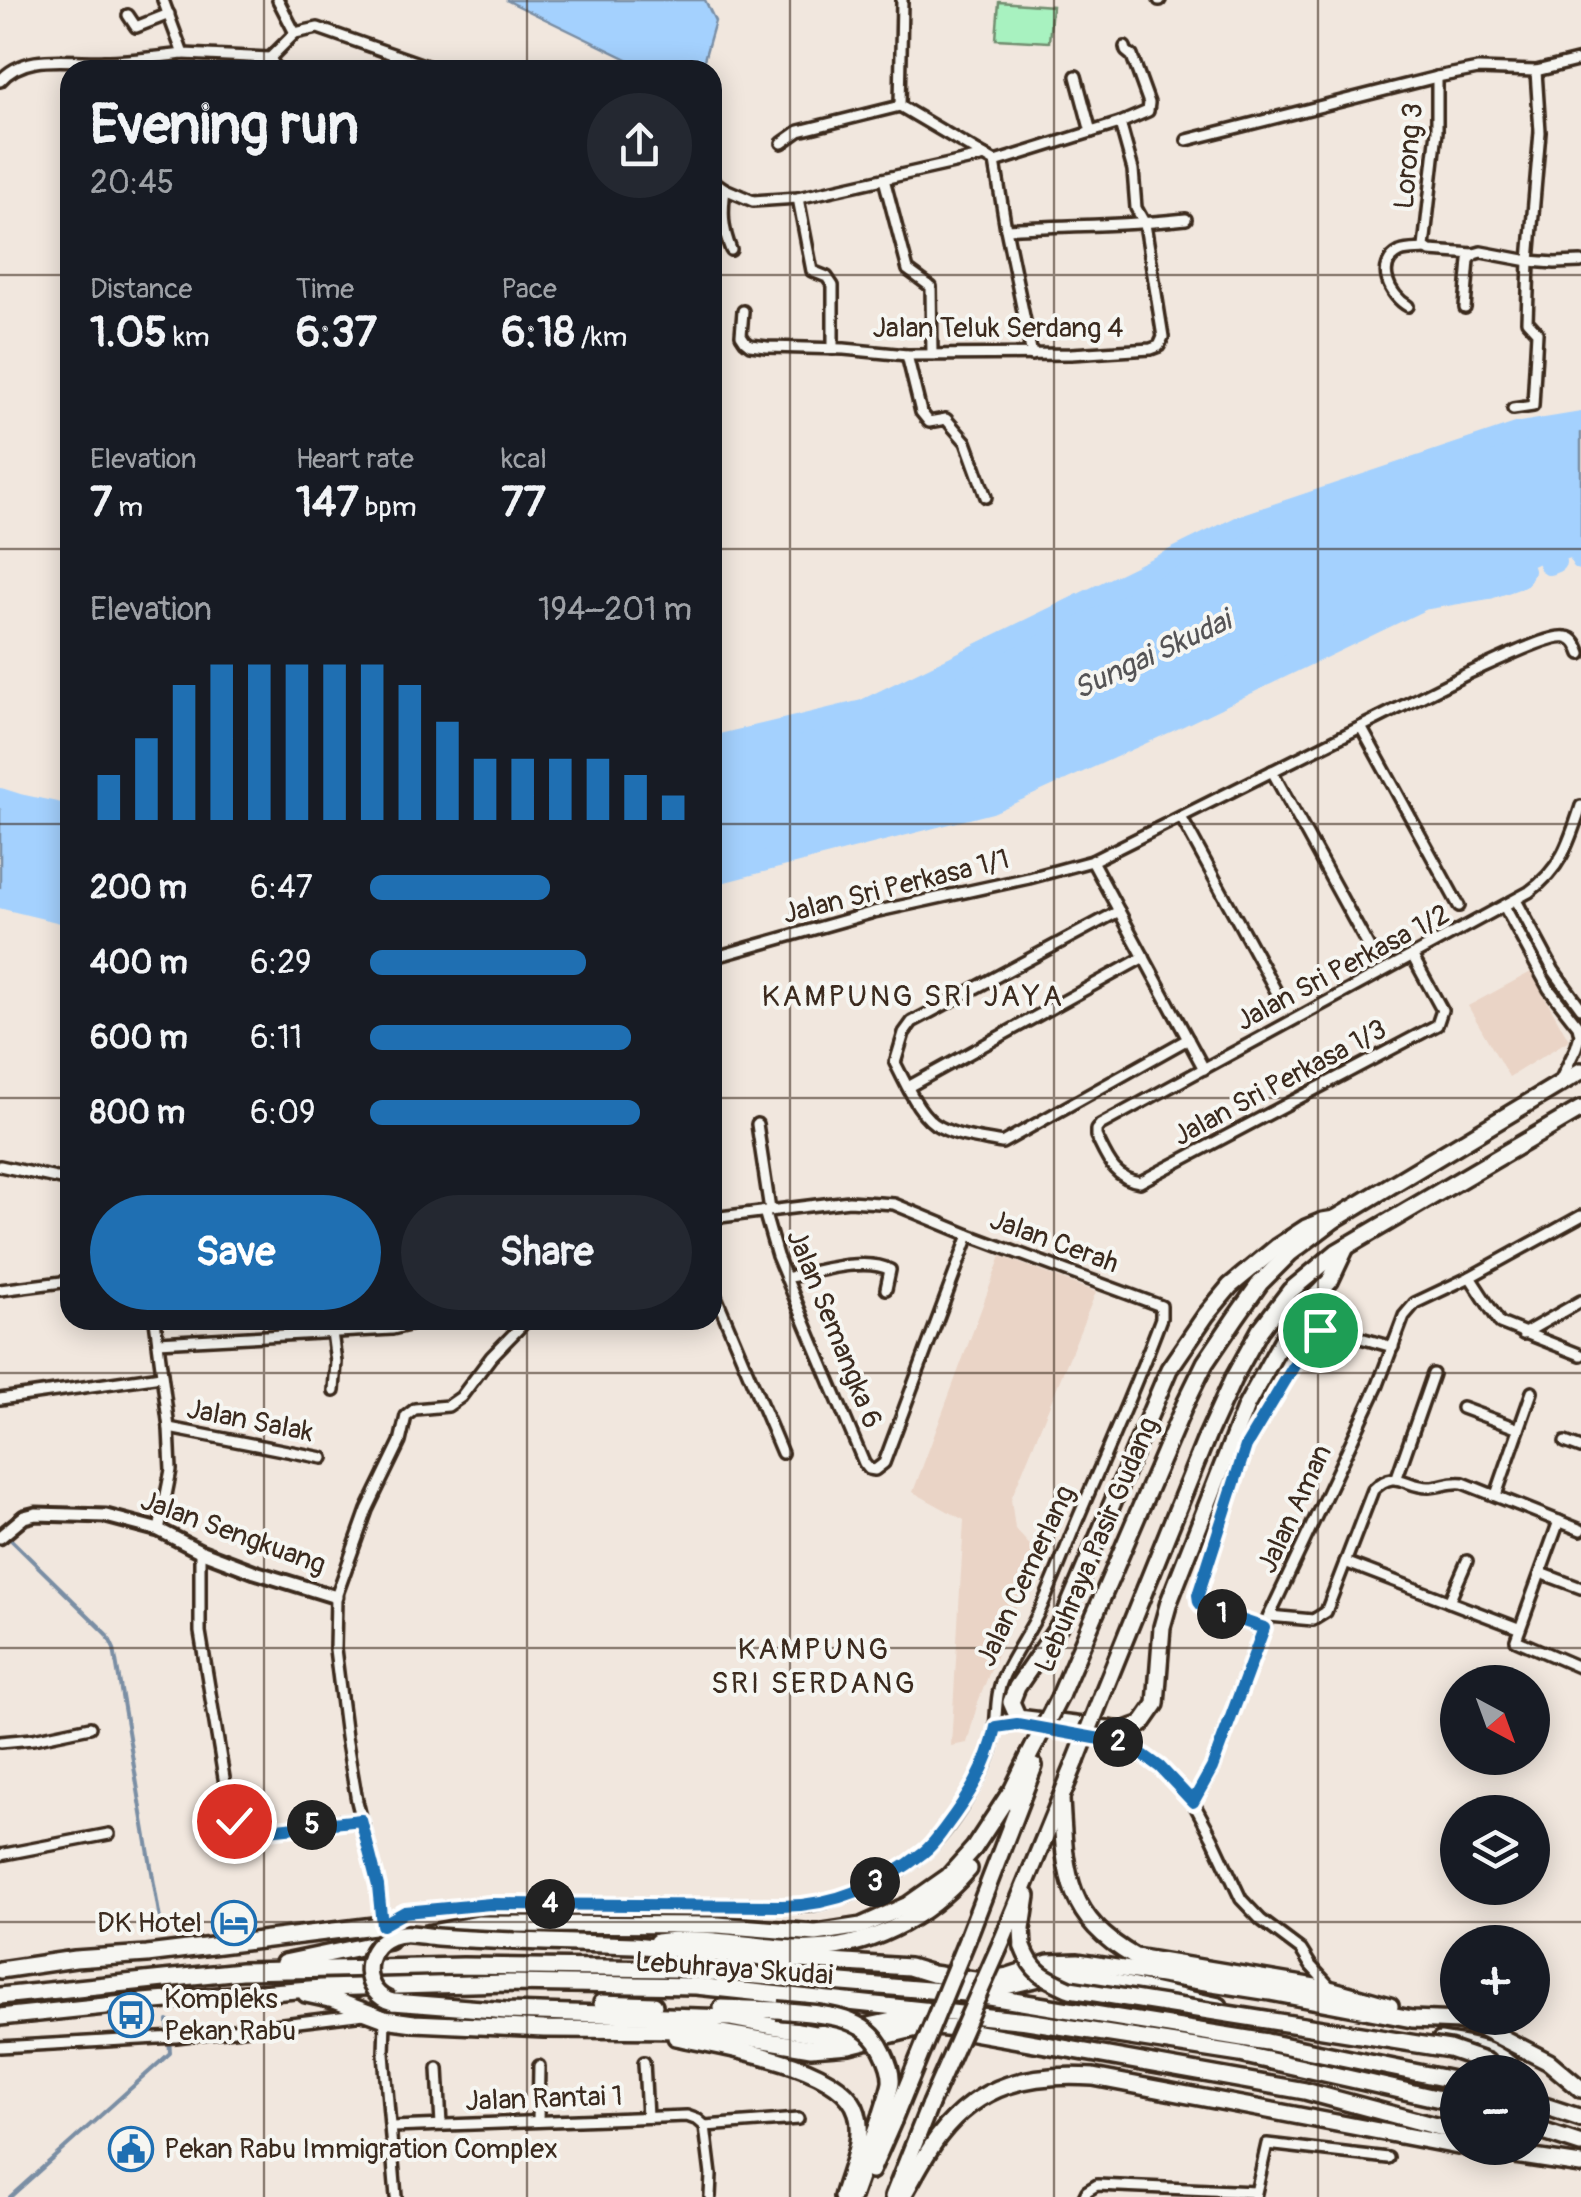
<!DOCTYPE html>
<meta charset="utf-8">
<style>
body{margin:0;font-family:Pangolin,sans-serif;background:#242831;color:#f1f3f6;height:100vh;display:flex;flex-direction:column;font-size:38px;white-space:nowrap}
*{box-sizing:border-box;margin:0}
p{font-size:32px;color:#9ea1a6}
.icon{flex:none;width:55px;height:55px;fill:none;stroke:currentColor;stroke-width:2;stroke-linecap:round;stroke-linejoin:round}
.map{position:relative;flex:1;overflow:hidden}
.panel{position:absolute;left:60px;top:60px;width:662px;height:1270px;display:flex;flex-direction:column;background:#171b24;border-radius:30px;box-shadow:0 5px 25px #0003}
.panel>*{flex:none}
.needle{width:65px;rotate:139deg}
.controls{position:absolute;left:1440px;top:1665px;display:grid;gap:20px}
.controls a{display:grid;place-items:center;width:110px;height:110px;border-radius:50%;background:#171b24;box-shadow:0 5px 25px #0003;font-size:50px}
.pin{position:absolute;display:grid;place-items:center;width:85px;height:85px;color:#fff;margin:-42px;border:5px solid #fff;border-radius:50%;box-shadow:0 2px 10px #0007}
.km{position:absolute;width:50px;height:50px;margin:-25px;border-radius:50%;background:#222;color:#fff;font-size:28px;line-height:50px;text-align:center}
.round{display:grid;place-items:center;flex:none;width:105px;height:105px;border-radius:52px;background:#242831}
.headline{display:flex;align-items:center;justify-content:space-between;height:170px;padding:0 30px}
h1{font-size:55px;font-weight:800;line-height:75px}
.metrics{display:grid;grid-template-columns:repeat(3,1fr);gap:15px;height:170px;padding:10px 30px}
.metrics div{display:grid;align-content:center}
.metrics b{font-size:42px;font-weight:800}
.metrics small{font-size:28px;font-weight:400}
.metrics p{font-size:28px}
.chart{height:280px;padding:20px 30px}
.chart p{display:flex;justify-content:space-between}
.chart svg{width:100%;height:180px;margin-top:10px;stroke:#1f6fb2;stroke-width:6}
.cta{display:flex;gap:20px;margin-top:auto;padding:20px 30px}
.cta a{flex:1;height:115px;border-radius:60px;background:#1f6fb2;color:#fff;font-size:40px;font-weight:800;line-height:115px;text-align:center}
.cta a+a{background:#242831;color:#f1f3f6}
ul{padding:0 30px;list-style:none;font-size:32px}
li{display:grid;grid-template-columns:160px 120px 1fr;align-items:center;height:75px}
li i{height:25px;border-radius:12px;background:#1f6fb2}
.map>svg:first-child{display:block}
.built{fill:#ead4c6}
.green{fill:#a8f2c0;stroke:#728e6f;stroke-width:2.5}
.water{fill:#a4d1fe;stroke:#7a8ea4;stroke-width:2.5}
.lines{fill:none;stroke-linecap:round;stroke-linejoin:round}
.stream{stroke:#7a8ea4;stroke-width:4}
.river{stroke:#a4d1fe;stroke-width:20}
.minor-casing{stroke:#3b2a1e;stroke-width:16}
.tertiary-casing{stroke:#3b2a1e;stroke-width:19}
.trunk-casing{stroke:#3b2a1e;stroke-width:22}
.minor{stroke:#f6f6f2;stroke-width:9}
.tertiary{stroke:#f6f6f2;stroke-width:11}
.trunk{stroke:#f6f6f2;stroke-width:15}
.trunk-bridge-casing{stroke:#3b2a1e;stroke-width:22;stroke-linecap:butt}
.trunk-bridge{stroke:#f6f6f2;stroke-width:15}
.route-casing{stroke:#fff;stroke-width:20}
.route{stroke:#1f6fb2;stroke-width:12}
.grid{fill:none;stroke:#3b2a1e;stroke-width:2.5;stroke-opacity:0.55}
.labels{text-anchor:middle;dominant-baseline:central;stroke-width:8;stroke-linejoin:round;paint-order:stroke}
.street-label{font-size:28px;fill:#3b2a1e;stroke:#f6f6f2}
.poi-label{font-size:28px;fill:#3b2a1e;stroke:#f6f6f2;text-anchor:start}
.water-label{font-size:30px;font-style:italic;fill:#555456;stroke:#f6f6f2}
.neighbourhood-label{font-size:30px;letter-spacing:2.5px;fill:#3b2a1e;stroke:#f6f6f2}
</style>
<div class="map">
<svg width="1581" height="2197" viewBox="0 0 1581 2197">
<rect width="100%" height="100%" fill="#f1e7de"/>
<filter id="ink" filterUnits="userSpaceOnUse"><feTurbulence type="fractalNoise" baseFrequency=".01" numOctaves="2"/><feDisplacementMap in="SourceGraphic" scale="20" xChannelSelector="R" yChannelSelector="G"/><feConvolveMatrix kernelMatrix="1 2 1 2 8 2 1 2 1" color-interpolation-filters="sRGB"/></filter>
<g filter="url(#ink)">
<!-- built -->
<g class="built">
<path d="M1531,972L1569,1040L1509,1077L1468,1006Z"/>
<path d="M1001,1256L1096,1292L1011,1499L1015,1529L1037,1553L978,1702L967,1743L951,1746L964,1520L913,1492Z"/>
</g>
<!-- green -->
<path class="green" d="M999,2L1052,6L1049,42L996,39Z"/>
<!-- water -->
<g class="water">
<path d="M506,0H705L715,21L701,70H650Z"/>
<path d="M1581,422V560L1575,546L1562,550L1560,545L1551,548L1556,562L1549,565L1542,551L1524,559L1522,564L1524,571L1520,578L1489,589L1423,600L1171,721L991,803L713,875V746L863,710L1242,525L1520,432Z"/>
<path d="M0,798L19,804L70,815V915L0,898Z"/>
</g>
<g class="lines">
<!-- stream -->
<g class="stream">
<path d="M0,1529L107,1634L114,1649L163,1937"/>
<path d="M10,2197L170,2053L168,2021"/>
</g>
<!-- river -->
<g class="river">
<path d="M712,746L863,710L1242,525L1520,432L1581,422"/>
<path d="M0,798L19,804L70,815"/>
<path d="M712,875L991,803L1171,721L1423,600L1489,589L1520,578L1524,571L1521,564L1524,559L1543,550L1549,565L1556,562L1551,548L1560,545L1562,550L1575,546L1581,560"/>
<path d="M0,898L70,915"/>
</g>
<defs>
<g id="minor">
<path d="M163,0L183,54L270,58L277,70"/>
<path d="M278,0L295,33"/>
<path d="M1159,0H1160"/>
<path d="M128,15L136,27L169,14"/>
<path d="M270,58L295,33L318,28L438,70"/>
<path d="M1076,76L1091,132"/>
<path d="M1437,77V131L1424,247L1430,251L1474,254"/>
<path d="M0,81C26,51 69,63 104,61C130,61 157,57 183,54"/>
<path d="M900,106L995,162L1006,229L1032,355"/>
<path d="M900,106L902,0"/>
<path d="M1187,140L1437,77L1478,69L1536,71L1581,60"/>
<path d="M782,143L799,131L900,106"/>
<path d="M995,162L1120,123L1148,111L1149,103L1132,56L1126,51L1125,47"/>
<path d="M884,179L908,270L931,287L932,354"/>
<path d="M712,180L725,189L753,201L798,198L985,156"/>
<path d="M725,189C722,212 722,228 731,250"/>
<path d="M798,198L812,271L827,277L833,286V349"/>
<path d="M1006,229C1066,225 1127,226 1186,219"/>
<path d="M1408,306C1390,296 1374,265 1400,252C1407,249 1418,250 1426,249"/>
<path d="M1465,308L1469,260L1474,254L1481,252L1529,261L1555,263L1581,262"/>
<path d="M743,311L741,335L745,341L750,345L767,347L844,349L907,355L1071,354L1151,349L1159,346L1163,337L1145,224L1136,208L1133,170L1120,123"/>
<path d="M907,355L921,412L929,422L946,419L966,442L986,497"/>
<path d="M1513,409L1533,406L1537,332L1527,321L1529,261L1540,132L1536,71"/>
<path d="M1361,727L1459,906"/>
<path d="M1272,771L1373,955"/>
<path d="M1181,817L1277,993"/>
<path d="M1092,861L1204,1069"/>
<path d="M1516,900L1554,971L1581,1008"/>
<path d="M1504,906L1549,989L1578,1026L1580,1035L1576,1048L1560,1081"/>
<path d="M1119,911L912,1022L904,1033L895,1063C906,1083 919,1117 940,1127C959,1137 982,1139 1002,1143L1188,1039"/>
<path d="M1412,955L1442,1010L1437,1025L1140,1182C1113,1178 1107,1158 1096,1136V1130L1100,1125L1529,892C1561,869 1569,843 1581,806"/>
<path d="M712,958L874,912L1029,878L1092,861L1467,674C1484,667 1551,633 1566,637C1575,638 1578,646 1581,654"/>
<path d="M908,1087L1144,957"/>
<path d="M757,1124L770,1210"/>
<path d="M0,1166L70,1181"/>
<path d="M764,1211L777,1256L864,1463L869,1469L875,1470L884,1463L969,1235"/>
<path d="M1470,1277L1500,1323L1581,1355"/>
<path d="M786,1278C814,1272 866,1256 890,1270L886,1289"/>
<path d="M712,1287L782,1453"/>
<path d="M0,1290L70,1281"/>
<path d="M155,1320L169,1428L171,1470L159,1530"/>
<path d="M527,1320L491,1357L461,1397L448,1406L415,1409L406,1416L400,1442L367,1510L336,1597L335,1649L346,1737L357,1801L378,1886L382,1925L405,1912L490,1904L809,1906C849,1897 894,1879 926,1851C948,1833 988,1770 993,1742C998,1719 994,1696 1004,1675C1015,1652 1030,1631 1041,1608C1055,1578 1066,1547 1079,1516C1107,1450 1136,1386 1161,1318V1306L969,1235L894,1204L849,1201L712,1218"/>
<path d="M332,1332L336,1362L334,1391"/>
<path d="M1523,1334L1581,1301"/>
<path d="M158,1342L392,1329L413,1324L418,1320"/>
<path d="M0,1399L161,1376"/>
<path d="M1462,1408L1519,1429"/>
<path d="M169,1428L323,1458"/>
<path d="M1565,1442L1581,1448"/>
<path d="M1397,1477L1433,1374"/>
<path d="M1496,1495L1532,1392"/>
<path d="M1559,1521L1516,1640L1581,1668"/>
<path d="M200,1551V1632L226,1790L236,1826L239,1831H259L361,1819"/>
<path d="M1345,1562L1518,1628"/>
<path d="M1541,1573L1581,1588"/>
<path d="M1449,1602L1467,1561"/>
<path d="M1269,1616L1313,1620L1326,1612L1373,1490C1397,1467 1403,1487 1429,1487C1441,1487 1451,1481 1463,1483L1581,1530"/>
<path d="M1263,1629L1203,1607L1199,1602L1198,1595L1246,1446L1313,1334L1320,1330L1328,1329L1393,1347"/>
<path d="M1043,1729L1117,1742L1142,1754L1160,1767L1193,1802L1212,1837L1241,1899L1261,1920L1301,1950L1311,1966L1331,1988"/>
<path d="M0,1742L33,1739L90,1727"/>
<path d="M1193,1802L1212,1768L1263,1629L1378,1385L1404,1316L1415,1303L1470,1277L1581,1216"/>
<path d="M0,1855L109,1834"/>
<path d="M385,2019L384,2054L396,2197"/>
<path d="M0,2047L176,2037L364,2014"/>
<path d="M644,2062L647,2117"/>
<path d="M438,2068L441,2125"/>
<path d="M538,2121L539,2066"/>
<path d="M705,2126L798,2119"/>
<path d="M392,2127L687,2116L698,2120L705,2126L711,2175L710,2197"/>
<path d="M1084,2197L1087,2191L1097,2185L1255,2192"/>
<path d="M1255,2197L1267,2144L1388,2158"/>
</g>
<path id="tertiary" d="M0,1537L24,1517L36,1514L106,1516L159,1530L200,1551L255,1572L336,1597"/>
<g id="trunk">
<path d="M1335,1219L1323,1221L1306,1228L1277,1247L1230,1286L1206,1315L1169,1369L1063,1620L1017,1687L1011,1702L1018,1718L1123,1731L1142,1724L1156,1704L1162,1627L1169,1602L1246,1406L1284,1337L1307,1305L1330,1281L1346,1247"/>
<path d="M1103,1693L1207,1436L1233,1379L1260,1330L1290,1291L1337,1252L1581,1109"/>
<path d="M1060,1696L1185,1404L1205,1363L1236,1317L1260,1283L1290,1253L1335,1219L1581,1071"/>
<path d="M1061,1799C1065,1872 1065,1917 1135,1957L1333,1990L1390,2006"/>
<path d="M1007,1801L1029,1756"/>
<path d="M426,1934L478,1924L718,1925L816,1933L861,1926L908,1905L948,1877L974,1848L1010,1793"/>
<path d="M967,1940L1034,1766"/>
<path d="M515,1941L634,1945L737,1956L909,1967L932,1974L981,1981L1009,1976L1049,1963L1078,1962L1270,1992L1412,2019L1460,2021"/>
<path d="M1002,1941L1076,1761"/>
<path d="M657,1942C705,1935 751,1947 798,1949C865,1952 927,1918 969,1869"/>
<path d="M1023,1947L1022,1929L1027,1896"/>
<path d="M284,1963L389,1941"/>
<path d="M0,1970L75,1959L147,1954L382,1925"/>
<path d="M983,1990C1014,1986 1041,1975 1072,1973L1219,2006"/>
<path d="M306,1994L334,2000L385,2019L414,2023L544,2029L703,2030L811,2048L849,2045L925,2026L956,2029L1305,2091L1458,2132"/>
<path d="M0,1996L241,1971L463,1966L673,1969L965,1993L1267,2042L1458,2081"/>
<path d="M393,2002L507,2011L730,2018L815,2034L841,2032L920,2015"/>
<path d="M602,2003L654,2005"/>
<path d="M722,2008L777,2010"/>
<path d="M0,2017L143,2002L322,1988L508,1983L696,1986L1027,2021L1240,2054L1458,2103"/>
<path d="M1451,2019L1481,2027L1549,2062L1581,2089"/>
<path d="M676,2037C721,2047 843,2063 857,2113C865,2140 849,2171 842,2197"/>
<path d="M1440,2041C1468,2045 1498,2048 1516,2072"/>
<path d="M1532,2102L1581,2118"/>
<path d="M1532,2128L1581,2144"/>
<path d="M1468,2148L1581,2165"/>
<path d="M871,2171L893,2121"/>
<path d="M852,2197L882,2114"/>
<path d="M893,2197L930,2104"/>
<path d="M902,2197C914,2177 925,2154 939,2136C980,2083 1030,2073 1093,2077L1458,2146"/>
</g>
</defs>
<!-- minor casing -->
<use href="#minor" class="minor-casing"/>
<!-- tertiary casing -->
<use href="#tertiary" class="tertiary-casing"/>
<!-- trunk casing -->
<use href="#trunk" class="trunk-casing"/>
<!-- minor -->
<use href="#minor" class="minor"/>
<!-- tertiary -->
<use href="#tertiary" class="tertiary"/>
<!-- trunk -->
<use href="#trunk" class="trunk"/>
<defs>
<g id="trunk-bridge">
<path d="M1029,1756L1060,1696"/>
<path d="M1076,1761L1103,1693"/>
<path d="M1023,1947C1033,1974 1045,1978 1070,1989L1449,2049L1487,2062L1496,2072"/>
<path d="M393,2002C361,1994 360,1949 390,1937C405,1930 421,1936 437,1937C463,1939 489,1940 515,1941"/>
<path d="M777,2010C815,2014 865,2012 883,2052C888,2062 892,2072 891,2083C889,2093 885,2104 882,2114"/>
<path d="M930,2104L1002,1941"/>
<path d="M893,2121L967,1940"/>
</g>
</defs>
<!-- trunk-bridge casing -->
<use href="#trunk-bridge" class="trunk-bridge-casing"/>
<!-- trunk-bridge -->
<use href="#trunk-bridge" class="trunk-bridge"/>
</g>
</g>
<g class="lines" filter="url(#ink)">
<defs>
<path id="route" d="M234,1821L239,1830L249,1832L361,1820L378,1886L382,1925L405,1912L490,1904L782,1906C834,1906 884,1884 924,1852C932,1846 938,1837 944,1829C968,1797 988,1767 996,1727L1017,1724L1117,1742L1142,1754L1160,1767L1193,1802L1212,1768L1264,1628L1203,1607L1199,1602L1198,1595L1246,1446L1313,1334L1320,1330"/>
</defs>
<!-- route casing -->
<use href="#route" class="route-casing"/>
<!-- route -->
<use href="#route" class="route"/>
</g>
<!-- grid -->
<path class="grid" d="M264,0V70M527,0V70M790,0V2197M1054,0V2197M1318,0V2197M0,275H70M712,275H1581M0,549H70M712,549H1581M0,824H70M712,824H1581M0,1098H70M712,1098H1581M264,1320V2197M527,1320V2197M0,1373H1581M0,1648H1581M0,1922H1581"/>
<!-- icons -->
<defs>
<symbol id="hotel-ring" viewBox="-11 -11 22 22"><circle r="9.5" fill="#f6f6f2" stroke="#1f6fb2" stroke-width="1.5"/><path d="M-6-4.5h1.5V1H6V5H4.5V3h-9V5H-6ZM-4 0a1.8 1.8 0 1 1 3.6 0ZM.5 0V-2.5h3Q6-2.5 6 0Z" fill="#1f6fb2"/></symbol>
<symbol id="bus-ring" viewBox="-11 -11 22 22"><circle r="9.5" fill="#f6f6f2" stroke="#1f6fb2" stroke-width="1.5"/><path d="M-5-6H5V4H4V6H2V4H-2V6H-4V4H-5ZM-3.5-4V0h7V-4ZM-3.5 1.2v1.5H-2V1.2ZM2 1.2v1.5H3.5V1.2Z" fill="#1f6fb2"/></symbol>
<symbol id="civic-ring" viewBox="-11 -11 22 22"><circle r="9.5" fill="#f6f6f2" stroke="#1f6fb2" stroke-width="1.5"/><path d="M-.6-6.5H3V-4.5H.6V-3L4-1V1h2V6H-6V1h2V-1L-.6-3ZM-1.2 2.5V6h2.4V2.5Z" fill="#1f6fb2"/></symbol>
</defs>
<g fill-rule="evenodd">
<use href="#hotel-ring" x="209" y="1898" width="50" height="50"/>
<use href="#bus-ring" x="106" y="1990" width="50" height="50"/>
<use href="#civic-ring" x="106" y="2124" width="50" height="50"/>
</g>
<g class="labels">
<!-- street labels -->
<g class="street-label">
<text transform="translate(1409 156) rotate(-85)">Lorong 3</text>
<text x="998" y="328">Jalan Teluk Serdang 4</text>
<text transform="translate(896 887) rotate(-14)">Jalan Sri Perkasa 1/1</text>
<text transform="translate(1343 968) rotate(-28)">Jalan Sri Perkasa 1/2</text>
<text transform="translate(1280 1083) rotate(-28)">Jalan Sri Perkasa 1/3</text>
<text transform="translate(1054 1242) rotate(20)">Jalan Cerah</text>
<text transform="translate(834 1329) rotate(68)">Jalan Semangka 6</text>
<text transform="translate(250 1421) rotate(11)">Jalan Salak</text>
<text transform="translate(1295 1509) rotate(-65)">Jalan Aman</text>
<text transform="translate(233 1533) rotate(20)">Jalan Sengkuang</text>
<text transform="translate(1097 1545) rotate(-67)">Lebuhraya Pasir Gudang</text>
<text transform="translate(1026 1576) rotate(-65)">Jalan Cemerlang</text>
<text transform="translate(734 1969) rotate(4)">Lebuhraya Skudai</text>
<text transform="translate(544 2099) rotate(-2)">Jalan Rantai 1</text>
</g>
<!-- poi labels -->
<g class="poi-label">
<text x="202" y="1923" text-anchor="end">DK Hotel</text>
<text x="164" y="1999">Kompleks<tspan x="164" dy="32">Pekan Rabu</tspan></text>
<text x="164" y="2149">Pekan Rabu Immigration Complex</text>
</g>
<!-- water labels -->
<g class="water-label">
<text transform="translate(1152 655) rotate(-25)">Sungai Skudai</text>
</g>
<!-- neighbourhood labels -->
<g class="neighbourhood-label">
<text x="913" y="996">KAMPUNG SRI JAYA</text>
<text x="814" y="1649">KAMPUNG<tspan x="814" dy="34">SRI SERDANG</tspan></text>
</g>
</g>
</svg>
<div class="controls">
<a><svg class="needle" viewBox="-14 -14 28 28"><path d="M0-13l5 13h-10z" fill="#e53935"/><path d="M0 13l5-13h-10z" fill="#9ea1a6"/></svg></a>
<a><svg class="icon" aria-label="layers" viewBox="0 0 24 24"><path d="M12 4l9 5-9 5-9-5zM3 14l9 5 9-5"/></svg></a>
<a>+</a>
<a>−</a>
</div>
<div class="pin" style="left:1320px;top:1330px;background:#1e9e55"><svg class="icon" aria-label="arrive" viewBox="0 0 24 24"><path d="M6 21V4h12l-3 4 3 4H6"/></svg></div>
<div class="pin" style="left:234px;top:1821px;background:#d93025"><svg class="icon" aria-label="check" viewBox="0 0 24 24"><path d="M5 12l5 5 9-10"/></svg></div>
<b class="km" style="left:1222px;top:1614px">1</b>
<b class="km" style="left:1118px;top:1742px">2</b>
<b class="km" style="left:875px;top:1882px">3</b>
<b class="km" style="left:550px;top:1904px">4</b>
<b class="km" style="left:312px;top:1825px">5</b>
<section class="panel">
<div class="headline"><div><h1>Evening run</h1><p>20:45</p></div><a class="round"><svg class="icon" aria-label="share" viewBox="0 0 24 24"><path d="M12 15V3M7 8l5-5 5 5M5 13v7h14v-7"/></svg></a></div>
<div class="metrics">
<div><p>Distance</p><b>1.05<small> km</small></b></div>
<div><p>Time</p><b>6:37</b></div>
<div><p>Pace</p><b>6:18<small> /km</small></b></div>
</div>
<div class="metrics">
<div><p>Elevation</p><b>7<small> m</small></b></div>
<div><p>Heart rate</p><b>147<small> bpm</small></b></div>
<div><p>kcal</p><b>77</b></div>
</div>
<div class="chart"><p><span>Elevation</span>194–201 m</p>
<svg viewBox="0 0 160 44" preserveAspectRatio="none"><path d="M5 44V33M15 44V24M25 44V11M35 44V6M45 44V6M55 44V6M65 44V6M75 44V6M85 44V11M95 44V20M105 44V29M115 44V29M125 44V29M135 44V29M145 44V33M155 44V38"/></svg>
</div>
<ul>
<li><b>200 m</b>6:47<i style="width:56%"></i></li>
<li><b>400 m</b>6:29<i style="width:67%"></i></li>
<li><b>600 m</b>6:11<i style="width:81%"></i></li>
<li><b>800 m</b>6:09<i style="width:84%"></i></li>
</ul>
<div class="cta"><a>Save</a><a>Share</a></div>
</section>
</div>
